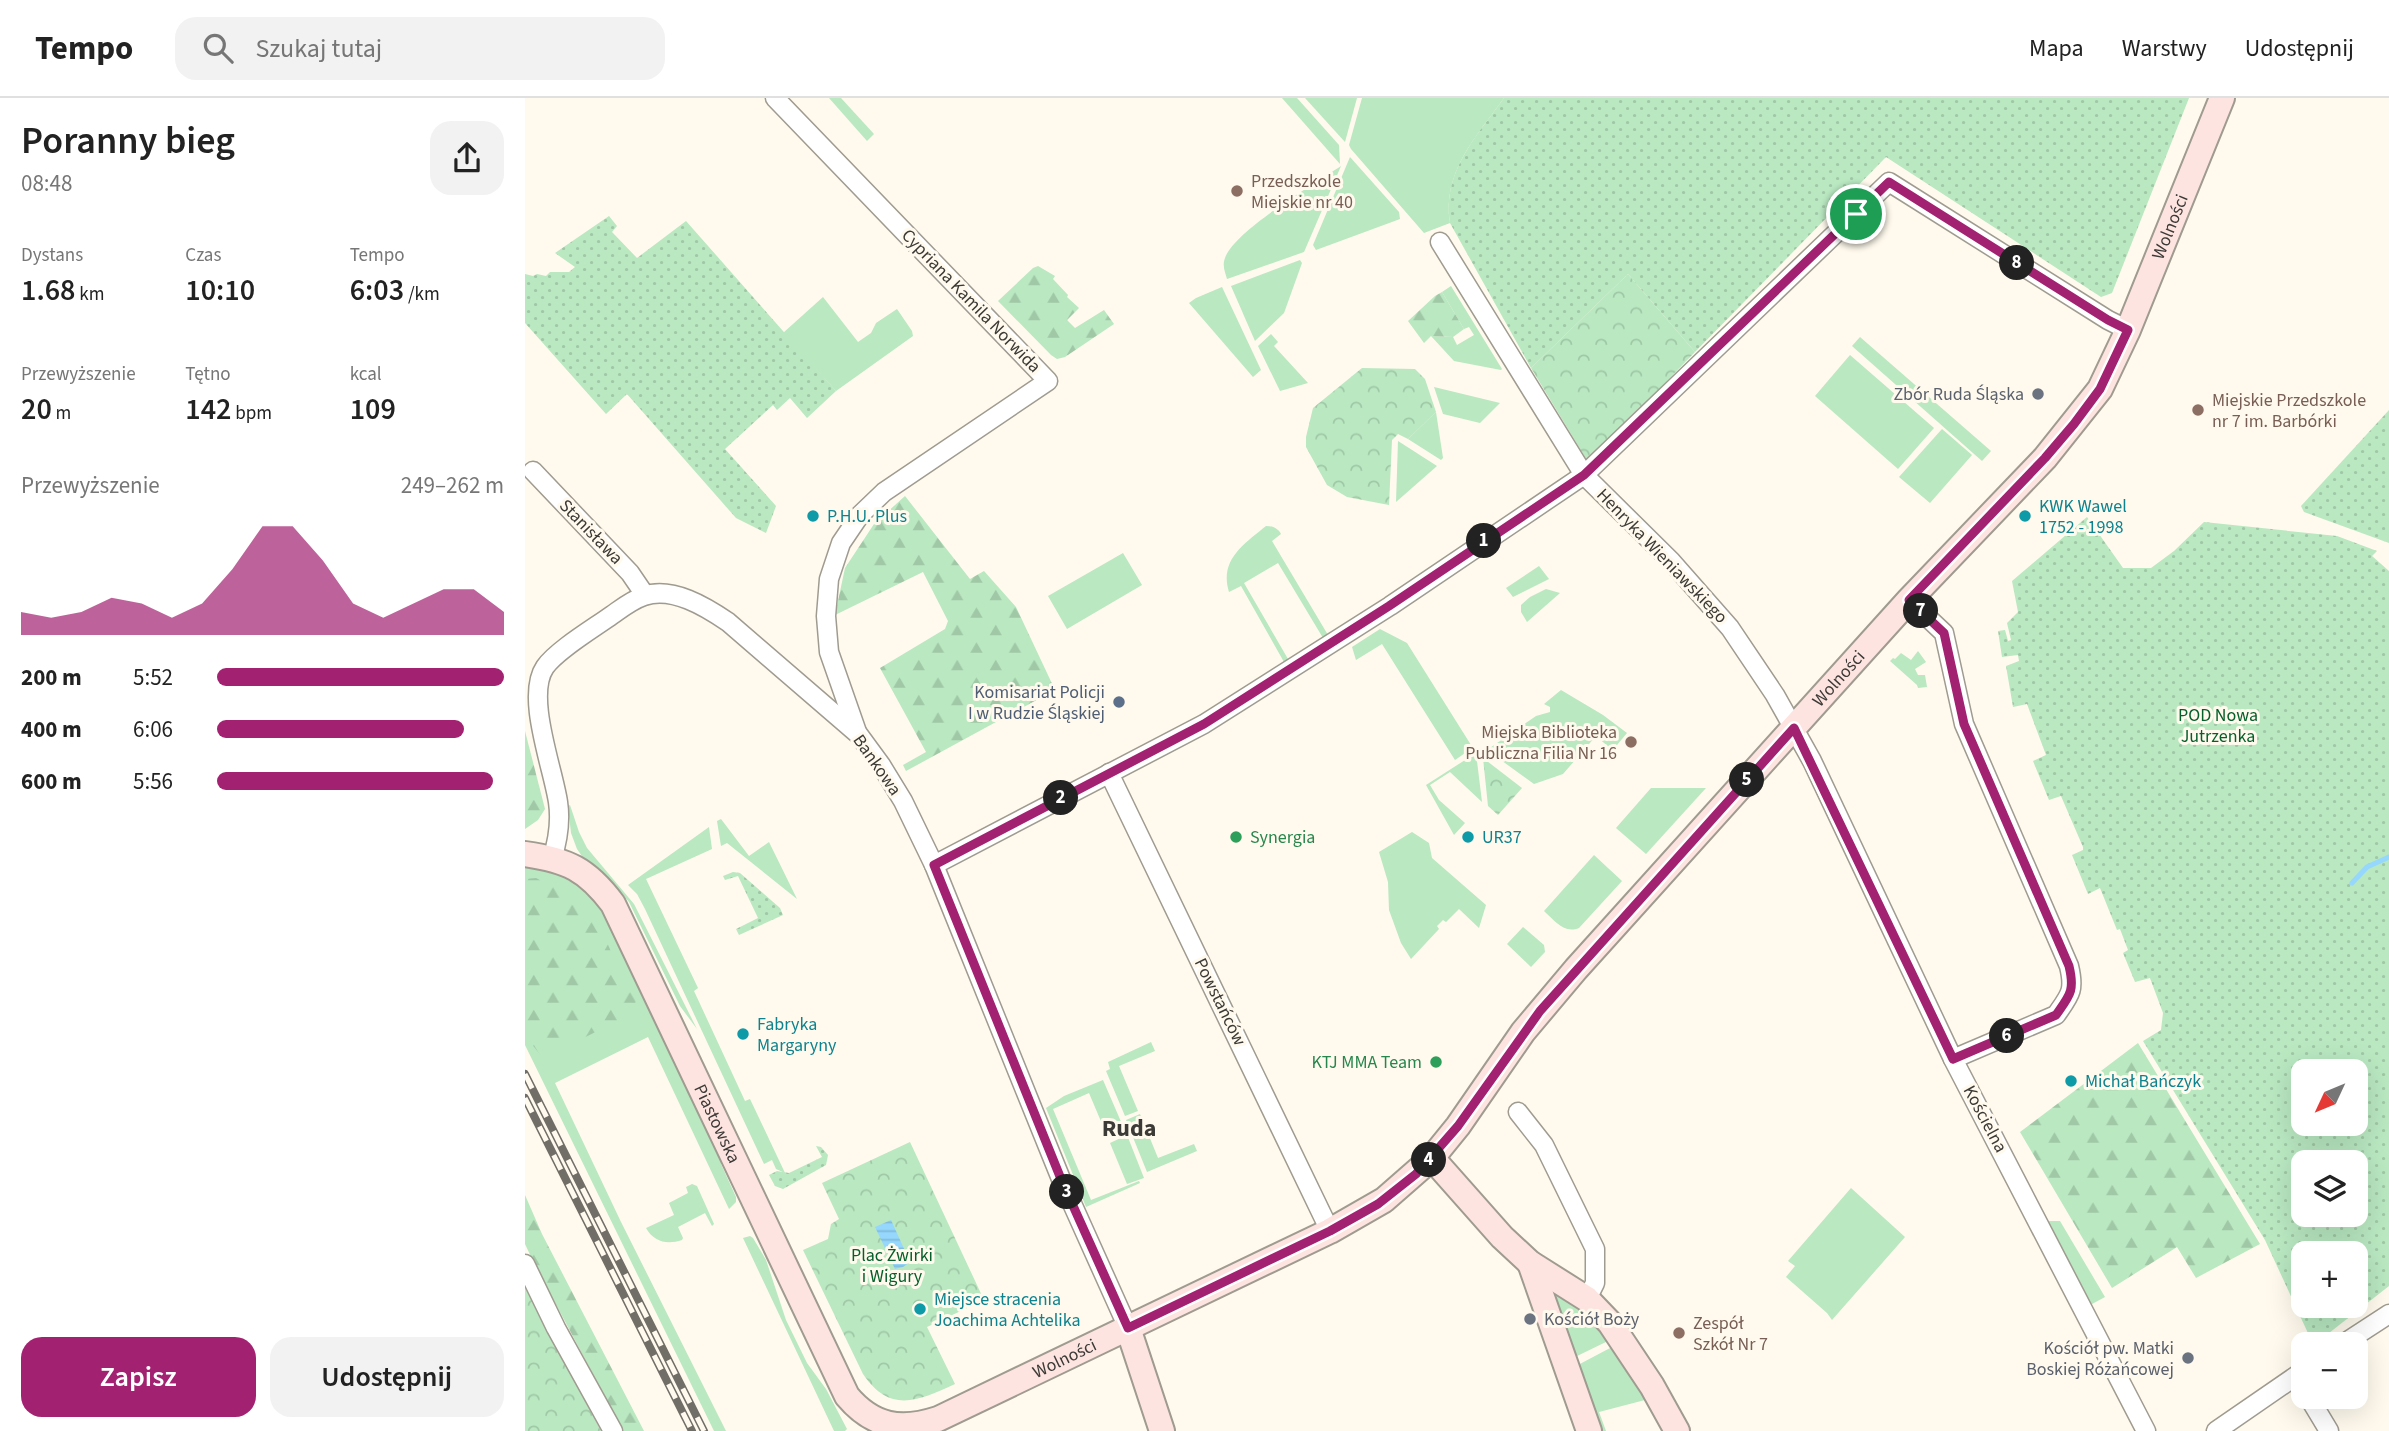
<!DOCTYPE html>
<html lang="pl">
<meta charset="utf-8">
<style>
body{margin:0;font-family:"Source Sans 3",sans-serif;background:#f2f2f2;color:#222;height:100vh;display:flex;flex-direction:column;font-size:26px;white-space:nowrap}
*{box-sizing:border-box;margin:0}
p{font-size:23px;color:#767676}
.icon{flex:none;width:38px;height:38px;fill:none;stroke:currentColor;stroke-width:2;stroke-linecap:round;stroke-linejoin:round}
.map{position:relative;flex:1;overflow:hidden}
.side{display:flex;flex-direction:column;background:#fff;width:525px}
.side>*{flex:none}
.needle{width:46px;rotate:226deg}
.buttons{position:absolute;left:1766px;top:961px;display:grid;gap:14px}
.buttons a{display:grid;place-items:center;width:77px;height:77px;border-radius:14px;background:#fff;box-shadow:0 7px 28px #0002;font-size:35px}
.pin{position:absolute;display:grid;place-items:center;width:60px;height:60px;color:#fff;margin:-30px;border:4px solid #fff;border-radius:50%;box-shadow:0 2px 7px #0007}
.km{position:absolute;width:35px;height:35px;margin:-18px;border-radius:50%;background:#222;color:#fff;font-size:19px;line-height:35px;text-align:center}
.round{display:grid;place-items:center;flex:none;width:74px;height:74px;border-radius:21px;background:#f2f2f2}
.head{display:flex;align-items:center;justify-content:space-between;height:119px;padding:0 21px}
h1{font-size:38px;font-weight:600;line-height:52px}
.metrics{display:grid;grid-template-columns:repeat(3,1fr);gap:10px;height:119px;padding:7px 21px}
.metrics div{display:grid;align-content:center}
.metrics b{font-size:30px;font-weight:600}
.metrics small{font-size:19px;font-weight:400}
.metrics p{font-size:19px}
.chart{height:196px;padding:14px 21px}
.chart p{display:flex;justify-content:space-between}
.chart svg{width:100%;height:126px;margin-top:7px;fill:#a32171;opacity:.7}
.button{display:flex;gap:14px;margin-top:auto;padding:14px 21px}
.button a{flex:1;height:80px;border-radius:21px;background:#a32171;color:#fff;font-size:28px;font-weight:600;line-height:80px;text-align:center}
.button a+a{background:#f2f2f2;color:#222}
ul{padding:0 21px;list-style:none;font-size:23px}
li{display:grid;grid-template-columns:112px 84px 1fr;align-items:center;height:52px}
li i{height:18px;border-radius:9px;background:#a32171}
header{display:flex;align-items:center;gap:42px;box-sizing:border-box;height:98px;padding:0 35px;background:#fff;border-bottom:2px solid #e0e0e0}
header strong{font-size:33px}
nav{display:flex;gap:38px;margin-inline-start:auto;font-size:24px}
.search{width:490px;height:63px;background:#f2f2f2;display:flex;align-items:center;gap:18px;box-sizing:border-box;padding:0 24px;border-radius:21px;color:#767676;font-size:26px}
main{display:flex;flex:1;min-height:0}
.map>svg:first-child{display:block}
.grass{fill:#b9e8c1}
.forest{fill:url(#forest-firs)}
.park{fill:url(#park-crowns)}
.garden{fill:url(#garden-dots);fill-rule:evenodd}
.water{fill:url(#water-rules)}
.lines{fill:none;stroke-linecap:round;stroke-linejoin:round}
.stream{stroke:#95d7fd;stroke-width:5}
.street-casing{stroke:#9f9b90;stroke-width:21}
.secondary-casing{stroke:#9f9b90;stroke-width:28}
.street{stroke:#fff;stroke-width:18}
.secondary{stroke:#fee4e0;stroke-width:24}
.rail-casing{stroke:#716e68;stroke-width:8}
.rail{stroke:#fffaed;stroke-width:5;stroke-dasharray:16;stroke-linecap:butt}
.route-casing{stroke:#fff;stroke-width:14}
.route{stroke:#a32171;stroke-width:9}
.education-dot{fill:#8d6e63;stroke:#fffaed;stroke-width:2.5}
.worship-dot{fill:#6b7280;stroke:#fffaed;stroke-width:2.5}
.culture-dot{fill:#0f9aa8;stroke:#fffaed;stroke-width:2.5}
.service-dot{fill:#5c6f8a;stroke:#fffaed;stroke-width:2.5}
.leisure-dot{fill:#2e9e5b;stroke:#fffaed;stroke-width:2.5}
.labels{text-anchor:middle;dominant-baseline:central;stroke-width:6;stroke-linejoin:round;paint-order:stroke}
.education-label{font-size:18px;fill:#785e54;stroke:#fffaed;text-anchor:start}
.street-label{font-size:18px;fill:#3c3a36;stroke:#fffaed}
.worship-label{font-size:18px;fill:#5b616d;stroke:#fffaed;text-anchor:end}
.culture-label{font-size:18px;fill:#0d838f;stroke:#fffaed;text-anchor:start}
.service-label{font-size:18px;fill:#4e5e75;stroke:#fffaed;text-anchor:end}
.park-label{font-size:18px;fill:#045f2a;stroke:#fffaed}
.leisure-label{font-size:18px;fill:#27864d;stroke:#fffaed;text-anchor:start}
.district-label{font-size:24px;font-weight:bold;fill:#3c3a36;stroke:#fffaed}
</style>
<header>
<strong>Tempo</strong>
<div class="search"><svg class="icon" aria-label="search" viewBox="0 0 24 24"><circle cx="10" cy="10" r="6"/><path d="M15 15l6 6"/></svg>Szukaj tutaj</div>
<nav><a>Mapa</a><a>Warstwy</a><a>Udostępnij</a></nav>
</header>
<main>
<section class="side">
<div class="head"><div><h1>Poranny bieg</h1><p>08:48</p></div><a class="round"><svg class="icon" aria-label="share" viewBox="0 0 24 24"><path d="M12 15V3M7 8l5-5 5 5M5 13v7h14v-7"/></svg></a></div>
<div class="metrics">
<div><p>Dystans</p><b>1.68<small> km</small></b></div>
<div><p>Czas</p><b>10:10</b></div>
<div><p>Tempo</p><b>6:03<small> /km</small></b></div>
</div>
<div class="metrics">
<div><p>Przewyższenie</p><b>20<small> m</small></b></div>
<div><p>Tętno</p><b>142<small> bpm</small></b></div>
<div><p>kcal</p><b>109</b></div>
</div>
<div class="chart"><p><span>Przewyższenie</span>249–262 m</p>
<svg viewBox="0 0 160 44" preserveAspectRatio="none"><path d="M0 44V36L10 38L20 36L30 31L40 33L50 38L60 33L70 21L80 6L90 6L100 18L110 33L120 38L130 33L140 28L150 28L160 36V44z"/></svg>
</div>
<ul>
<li><b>200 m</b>5:52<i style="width:100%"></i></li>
<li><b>400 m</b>6:06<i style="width:86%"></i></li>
<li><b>600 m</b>5:56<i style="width:96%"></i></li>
</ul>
<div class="button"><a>Zapisz</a><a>Udostępnij</a></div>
</section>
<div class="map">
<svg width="1864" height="1333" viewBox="0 0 1864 1333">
<defs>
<pattern id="forest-firs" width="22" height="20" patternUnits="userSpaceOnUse" patternTransform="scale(1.75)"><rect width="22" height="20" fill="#b9e8c1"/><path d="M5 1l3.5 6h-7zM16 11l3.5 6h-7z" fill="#a0c8a6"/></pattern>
<pattern id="park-crowns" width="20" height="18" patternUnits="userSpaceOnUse" patternTransform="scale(1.75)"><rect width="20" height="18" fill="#b9e8c1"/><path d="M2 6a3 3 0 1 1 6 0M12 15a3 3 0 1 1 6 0" fill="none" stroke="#a0c8a6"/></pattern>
<pattern id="garden-dots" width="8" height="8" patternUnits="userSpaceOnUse" patternTransform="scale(1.75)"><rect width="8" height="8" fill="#b9e8c1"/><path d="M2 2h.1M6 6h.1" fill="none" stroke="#a0c8a6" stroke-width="1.8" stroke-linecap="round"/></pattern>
<pattern id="water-rules" width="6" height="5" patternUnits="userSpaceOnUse" patternTransform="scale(1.75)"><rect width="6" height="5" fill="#95d7fd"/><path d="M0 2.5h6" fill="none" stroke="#81b9d9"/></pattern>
</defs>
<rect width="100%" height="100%" fill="#fffaed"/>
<!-- grass -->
<g class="grass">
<path d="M304,0H316L349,36L342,43Z"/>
<path d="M757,0H772L814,47L815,66Z"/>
<path d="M780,0H832L820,44Z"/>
<path d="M837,0H979C951,39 917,74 925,125L899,135L826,51L824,47Z"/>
<path d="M825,59L874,114L875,121L791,152L788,147Z"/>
<path d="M816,68L779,154L702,181C700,174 697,168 700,160C709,133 789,86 816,68Z"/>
<path d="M775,162L777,165L759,215L730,243L706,188Z"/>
<path d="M926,188L977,271L976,272L929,263L906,238L928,239L932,247L949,237L944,229L939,231L917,194Z"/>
<path d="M697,189L736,272L728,279L664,205L671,200Z"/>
<path d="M298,199L333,244L346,235L351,225L372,211L387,233L388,238L311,293L258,235Z"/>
<path d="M746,236L753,244L749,248L783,285L755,293L733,248Z"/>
<path d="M1335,239L1466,353L1457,363L1327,248Z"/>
<path d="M1325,257L1409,330L1373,371L1290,298Z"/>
<path d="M909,289L975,305L955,325L918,316Z"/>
<path d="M911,314L918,360L916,362L883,341Z"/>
<path d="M1417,331L1447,357L1405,405L1374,379Z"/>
<path d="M873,343L912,368L871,404Z"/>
<path d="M741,428C747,428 753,430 756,436L747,443L803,537L798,540L753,465L719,485L763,561L759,564L716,488L704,494C694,462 719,446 741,428Z"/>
<path d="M598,455L617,487L542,531L523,498Z"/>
<path d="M1014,468L1024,481L988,499L981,490Z"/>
<path d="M1021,491L1035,495L1002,524L996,514V507L1005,499Z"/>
<path d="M855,531L882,545L946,647V651L930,662L857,546L831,562L827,549Z"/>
<path d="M1393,553L1401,564L1390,571L1393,577H1400L1402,589L1393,590L1392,587L1365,563L1368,560L1370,561L1376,555L1386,562Z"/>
<path d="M1036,592L1078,617L1102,635L1092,647L1090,646L1086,651L1071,638L1038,676L1009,686L962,652L1011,618L1025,614V609L1019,606Z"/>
<path d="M951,655L957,704L925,674L905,687L914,702L940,725L929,737L901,687Z"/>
<path d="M1126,690H1181L1121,756L1091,730Z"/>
<path d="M45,707L54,734L62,750L109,806L172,931L155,908L104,804L87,784L59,761L52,751L46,735L43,708Z"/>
<path d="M196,721L224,758L244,744L272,801L202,745L196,748L192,723Z"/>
<path d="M184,729L187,751L121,781L173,890L169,893L220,1003L225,1001L260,1075L251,1071L247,1062L239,1066L120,811L112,796L103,787Z"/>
<path d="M887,734L904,745L907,760L961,807L954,830L934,811L921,824L918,822L912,828L914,831L886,861L876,845L864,812L863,784L854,754Z"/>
<path d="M1069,757L1097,783L1054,830C1039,836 1030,823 1019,813Z"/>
<path d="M0,767C36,774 46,779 73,803L201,1064L196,1066L211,1099V1104L204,1111L123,939L30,985L96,1124L201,1333H189L0,947Z"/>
<path d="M998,829L1019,847L1020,854L1006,869L982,846Z"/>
<path d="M626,944L630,953L594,968L613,1013L600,1018L581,973L585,971L583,964Z"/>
<path d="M578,982L600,1033L583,1040L564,995L528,1011L566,1102L614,1083L615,1085L561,1109L521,1010L539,998Z"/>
<path d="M615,1016L633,1060L669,1046L672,1053L622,1074L601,1022Z"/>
<path d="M602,1037L619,1080L602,1086L585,1045Z"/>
<path d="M167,1086L172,1088L189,1126L187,1128L180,1115L153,1129L158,1140L157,1142C142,1147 129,1144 121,1130L149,1117L144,1105L163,1095L161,1089Z"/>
<path d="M1326,1090L1380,1139L1307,1222L1302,1215L1261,1179L1270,1168L1263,1163Z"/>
<path d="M1522,1123H1535L1580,1199L1567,1206L1565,1205Z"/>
<path d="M225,1138L228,1140L241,1162L261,1222L282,1265L301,1291L322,1331L320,1333H309L218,1140Z"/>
<path d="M1024,1192C1048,1199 1069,1222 1085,1242L1050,1259Z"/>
<path d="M1087,1249L1120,1302L1074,1314L1081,1333H1076L1051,1268Z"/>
</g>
<!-- forest -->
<g class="forest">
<path d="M513,168L530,178L528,181L543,197L542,199L554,210L542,222L550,230L579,212L589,226L540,259L532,261L526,257L473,203L508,170Z"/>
<path d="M917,194L939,231L928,239L906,238L899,245L883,223L910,198Z"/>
<path d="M380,398L445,481L459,473L491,509L530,592L381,673L378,667L401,654L355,570L420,531L423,523L398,474L310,517L320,470L349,426Z"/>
<path d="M0,633L20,711L13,722L0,731Z"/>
<path d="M11,780L29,789L77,833L94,872L106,884L112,895L109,915L18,960L5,944L0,933V781Z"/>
<path d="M1613,945L1735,1146L1671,1180L1652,1149L1587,1190L1495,1034Z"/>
<path d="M0,1097L17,1136L119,1333H98L8,1163L0,1146Z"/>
</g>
<!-- park -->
<g class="park">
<path d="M1103,176L1170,254L1063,364L1006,270Z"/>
<path d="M837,270L890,271L900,281L911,314L883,341L873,336L867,342L864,407L822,399L802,387L781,349V339L788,310Z"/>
<path d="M958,660L997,690L973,717L963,708Z"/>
<path d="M385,1044L459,1202L402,1229L430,1286C393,1303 365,1316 338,1276L278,1152L303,1141L306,1126L314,1121L297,1085Z"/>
<path d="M0,1189L76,1333H0Z"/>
</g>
<!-- garden -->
<g class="garden">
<path d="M979,0H1664L1587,195L1576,199L1361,59L1170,254L1103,176L1006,270L925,125C917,74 951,39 979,0Z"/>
<path d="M84,118L92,128L87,134L112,160L161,123L311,293L282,320L265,300L252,312L248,307L200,351L251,408L241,435L211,420L102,296L81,316L0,225V176L8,178L12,176L21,178L25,174H44L50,169L30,155Z"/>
<path d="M1864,312V445L1779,414L1776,408Z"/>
<path d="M1562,419L1598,470H1626L1649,453L1679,424L1812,438L1852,453L1847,458L1864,473V1188L1790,1246H1788L1740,1142L1618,943L1636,932L1638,915L1625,880L1610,884L1598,855L1603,852L1595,831L1592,832L1575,790L1563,796L1547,757L1558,752V749L1536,698L1524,702L1508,663L1521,657L1502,606L1488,609L1481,568L1494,563L1493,557L1477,559L1473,533L1480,532L1483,543L1486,542L1482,525L1493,514L1487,483ZM1778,973H1830V1026H1778ZM1778,1064H1830V1116H1778ZM1830,1155V1208H1778V1155Z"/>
<path d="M208,774L215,775L255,810L258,817L214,837L211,831L233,820L213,778L200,782L198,778Z"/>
<path d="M291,1048L296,1049L303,1057L301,1067L258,1091L250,1088L244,1077L252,1073L264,1075L297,1059Z"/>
</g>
<!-- water -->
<path class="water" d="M366,1122L385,1164L378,1169L370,1171L350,1129Z"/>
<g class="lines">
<!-- stream -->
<path class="stream" d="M1827,785L1842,769L1864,759"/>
<defs>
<g id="street">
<path d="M250,0L523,283L359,394L335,417L316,445L304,481L301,518L304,554L332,634"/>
<path d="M915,144L1059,377L1146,463L1205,530L1250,597L1287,663L1428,961L1621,1333"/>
<path d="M8,373L105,475L120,497"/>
<path d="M1384,502L1419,535L1439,626L1544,868C1550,893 1545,897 1531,917L1428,961"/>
<path d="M584,675L805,1133"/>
<path d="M27,761C33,742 36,724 33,704C28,670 0,598 20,569C32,552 69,530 87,517C97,510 107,502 119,498C147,488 181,509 203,524L334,637L356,667L378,703L409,767L536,1081L603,1230"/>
<path d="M409,767L679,626L865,508L1059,377L1364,84L1583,222L1603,232"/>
<path d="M993,1014L1019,1047L1070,1151V1185L1062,1201"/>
<path d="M0,1166L31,1230L88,1333"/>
<path d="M1818,1246L1864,1216"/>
<path d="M1783,1298L1804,1333"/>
<path d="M1691,1333L1778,1273"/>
</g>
<g id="secondary">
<path id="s1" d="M0,756C42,762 62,771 88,806L322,1298C348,1329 376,1333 413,1321L805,1133L859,1102L907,1060L933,1028L998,934L1051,871L1384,502L1520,360L1575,291L1603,232L1697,0"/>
<path d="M907,1060L977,1139L1005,1165L1062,1201L1085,1225L1127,1288L1152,1333"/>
<path d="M1005,1165L1064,1333"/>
<path d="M603,1230L637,1333"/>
</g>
</defs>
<!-- street casing -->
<use href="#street" class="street-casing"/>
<!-- secondary casing -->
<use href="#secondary" class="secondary-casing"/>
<!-- street -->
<use href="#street" class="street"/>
<!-- secondary -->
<use href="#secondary" class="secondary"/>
<defs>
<g id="rail">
<path d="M0,976L179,1333"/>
<path d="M0,1000L167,1333"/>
</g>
</defs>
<!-- rail casing -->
<use href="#rail" class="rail-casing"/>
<!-- rail -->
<use href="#rail" class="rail"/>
</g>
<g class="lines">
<defs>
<path id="route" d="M1364,84L1583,222L1603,232L1575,291L1549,326L1520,360L1384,502L1419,535L1439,626L1544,868C1550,893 1545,897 1531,917L1428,961L1269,630L1015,913L933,1028L891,1076L853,1106L805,1133L603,1230L536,1081L409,767L679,626L864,508L1059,377Z"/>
</defs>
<!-- route casing -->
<use href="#route" class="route-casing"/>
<!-- route -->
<use href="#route" class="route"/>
</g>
<!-- markers -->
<g class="education-dot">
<circle cx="712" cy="93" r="7"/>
<circle cx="1673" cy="312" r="7"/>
<circle cx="1106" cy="644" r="7"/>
<circle cx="1154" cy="1235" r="7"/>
</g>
<g class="worship-dot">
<circle cx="1513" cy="296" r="7"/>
<circle cx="1005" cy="1221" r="7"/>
<circle cx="1663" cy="1260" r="7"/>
</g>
<g class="culture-dot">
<circle cx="288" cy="418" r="7"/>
<circle cx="1500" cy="418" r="7"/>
<circle cx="943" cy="739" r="7"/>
<circle cx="218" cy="936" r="7"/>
<circle cx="1546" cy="983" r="7"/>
<circle cx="395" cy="1211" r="7"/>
</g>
<circle class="service-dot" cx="594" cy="604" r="7"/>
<g class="leisure-dot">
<circle cx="711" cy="739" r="7"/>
<circle cx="911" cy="964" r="7"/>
</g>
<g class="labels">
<!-- education labels -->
<g class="education-label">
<text x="726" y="83">Przedszkole<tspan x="726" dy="21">Miejskie nr 40</tspan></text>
<text x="1687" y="302">Miejskie Przedszkole<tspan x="1687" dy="21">nr 7 im. Barbórki</tspan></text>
<text x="1092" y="634" text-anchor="end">Miejska Biblioteka<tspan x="1092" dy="21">Publiczna Filia Nr 16</tspan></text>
<text x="1168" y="1225">Zespół<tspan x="1168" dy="21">Szkół Nr 7</tspan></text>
</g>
<!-- street labels -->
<g class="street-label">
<text stroke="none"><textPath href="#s1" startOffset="2508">Wolności</textPath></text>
<text transform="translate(446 203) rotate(46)">Cypriana Kamila Norwida</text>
<text transform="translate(66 434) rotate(46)">Stanisława</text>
<text transform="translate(1137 458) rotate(46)">Henryka Wieniawskiego</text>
<text stroke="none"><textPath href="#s1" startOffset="1941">Wolności</textPath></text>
<text transform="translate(352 667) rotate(55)">Bankowa</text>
<text transform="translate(695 904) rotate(64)">Powstańców</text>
<text transform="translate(1460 1021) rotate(62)">Kościelna</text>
<text stroke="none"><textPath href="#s1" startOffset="348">Piastowska</textPath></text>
<text stroke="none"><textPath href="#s1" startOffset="891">Wolności</textPath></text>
</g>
<!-- worship labels -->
<g class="worship-label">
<text x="1499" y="296">Zbór Ruda Śląska</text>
<text x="1019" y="1221" text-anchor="start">Kościół Boży</text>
<text x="1649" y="1250">Kościół pw. Matki<tspan x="1649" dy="21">Boskiej Różańcowej</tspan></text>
</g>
<!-- culture labels -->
<g class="culture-label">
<text x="1514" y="408">KWK Wawel<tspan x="1514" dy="21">1752 - 1998</tspan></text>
<text x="302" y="418">P.H.U. Plus</text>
<text x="957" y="739">UR37</text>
<text x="232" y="926">Fabryka<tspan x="232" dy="21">Margaryny</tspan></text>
<text x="1560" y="983">Michał Bańczyk</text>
<text x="409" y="1201">Miejsce stracenia<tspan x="409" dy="21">Joachima Achtelika</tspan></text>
</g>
<!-- service labels -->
<g class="service-label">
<text x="580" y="594">Komisariat Policji<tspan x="580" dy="21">I w Rudzie Śląskiej</tspan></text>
</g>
<!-- park labels -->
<g class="park-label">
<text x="1693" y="617">POD Nowa<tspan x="1693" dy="21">Jutrzenka</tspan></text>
<text x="367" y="1157">Plac Żwirki<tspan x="367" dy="21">i Wigury</tspan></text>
</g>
<!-- leisure labels -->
<g class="leisure-label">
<text x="725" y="739">Synergia</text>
<text x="897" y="964" text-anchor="end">KTJ MMA Team</text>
</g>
<!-- district labels -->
<g class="district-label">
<text x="604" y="1030">Ruda</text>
</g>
</g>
</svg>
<div class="buttons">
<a><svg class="needle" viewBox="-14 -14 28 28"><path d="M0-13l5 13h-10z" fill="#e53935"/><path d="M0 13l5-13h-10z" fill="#767676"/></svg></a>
<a><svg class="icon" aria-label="layers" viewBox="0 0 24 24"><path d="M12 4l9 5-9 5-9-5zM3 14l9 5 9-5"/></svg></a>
<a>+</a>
<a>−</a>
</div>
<div class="pin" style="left:1331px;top:116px;background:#1e9e55"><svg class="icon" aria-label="arrive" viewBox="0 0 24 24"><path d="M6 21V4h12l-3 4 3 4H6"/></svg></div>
<b class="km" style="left:959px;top:443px">1</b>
<b class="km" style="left:536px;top:700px">2</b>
<b class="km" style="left:542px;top:1094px">3</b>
<b class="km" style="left:904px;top:1062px">4</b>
<b class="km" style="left:1222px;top:682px">5</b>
<b class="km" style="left:1482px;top:938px">6</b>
<b class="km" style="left:1396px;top:513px">7</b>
<b class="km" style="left:1492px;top:165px">8</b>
</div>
</main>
